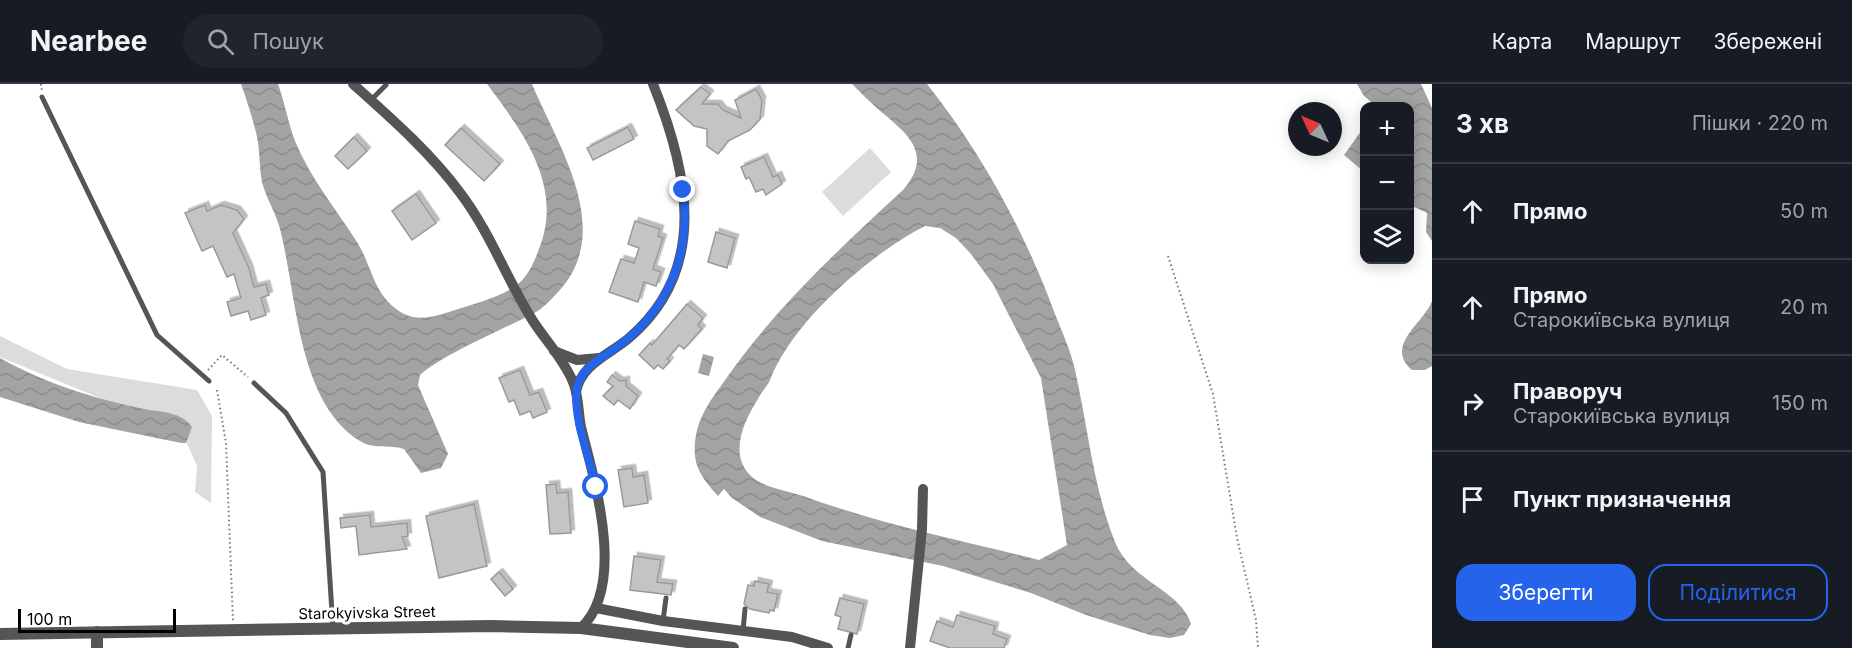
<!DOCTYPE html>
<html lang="uk">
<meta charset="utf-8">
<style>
body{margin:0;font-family:Inter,sans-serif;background:#20242c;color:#f1f3f6}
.controls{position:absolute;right:18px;top:18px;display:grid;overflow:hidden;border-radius:12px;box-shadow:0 3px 15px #0003}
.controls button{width:54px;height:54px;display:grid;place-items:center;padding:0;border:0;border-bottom:2px solid #363941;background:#171b24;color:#f1f3f6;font:30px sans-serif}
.compass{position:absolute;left:1288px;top:18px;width:54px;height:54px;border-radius:50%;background:#171b24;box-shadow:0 3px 15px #0003;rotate:314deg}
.scale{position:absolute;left:18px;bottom:15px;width:158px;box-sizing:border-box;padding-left:6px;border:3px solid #000;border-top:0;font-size:16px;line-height:21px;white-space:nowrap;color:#000;-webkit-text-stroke:4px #fff;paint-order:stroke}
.stop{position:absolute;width:18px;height:18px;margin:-14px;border:4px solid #2563eb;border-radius:50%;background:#fff}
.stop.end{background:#2563eb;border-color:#fff;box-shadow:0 2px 6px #0008}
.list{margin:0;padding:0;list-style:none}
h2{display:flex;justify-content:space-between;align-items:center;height:78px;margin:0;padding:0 24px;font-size:26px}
h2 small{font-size:20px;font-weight:400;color:#9ea1a6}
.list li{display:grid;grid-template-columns:39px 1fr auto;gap:18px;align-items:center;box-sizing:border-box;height:96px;padding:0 24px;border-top:2px solid #363941}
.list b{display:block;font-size:22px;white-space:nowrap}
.list p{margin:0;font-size:20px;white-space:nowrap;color:#9ea1a6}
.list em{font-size:20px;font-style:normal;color:#9ea1a6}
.actions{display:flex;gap:12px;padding:18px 24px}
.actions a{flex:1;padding:14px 0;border:2px solid #2563eb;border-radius:18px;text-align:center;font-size:21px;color:#2563eb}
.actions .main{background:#2563eb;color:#fff}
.icon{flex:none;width:33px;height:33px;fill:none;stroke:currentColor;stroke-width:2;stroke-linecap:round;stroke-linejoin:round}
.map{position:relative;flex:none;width:1432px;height:564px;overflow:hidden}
header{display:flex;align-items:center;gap:36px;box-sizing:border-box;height:84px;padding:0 30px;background:#171b24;border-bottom:2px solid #363941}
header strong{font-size:28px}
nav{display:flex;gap:33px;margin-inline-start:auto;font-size:21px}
.search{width:420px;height:54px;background:#20242c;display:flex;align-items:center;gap:15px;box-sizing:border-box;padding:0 21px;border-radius:33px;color:#9ea1a6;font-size:22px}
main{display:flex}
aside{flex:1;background:#171b24}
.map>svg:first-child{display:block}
.grass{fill:#dcdcdc}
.water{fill:url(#water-waves);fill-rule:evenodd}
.building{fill:#c4c4c4;stroke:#999;stroke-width:1.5;filter:url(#shadow)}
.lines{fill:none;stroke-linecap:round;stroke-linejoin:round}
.path{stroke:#777;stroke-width:2;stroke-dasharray:1.5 3;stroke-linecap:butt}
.service{stroke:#555;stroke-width:5}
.minor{stroke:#555;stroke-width:10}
.tertiary{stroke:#555;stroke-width:12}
.route{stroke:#2563eb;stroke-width:8}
.labels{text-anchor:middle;stroke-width:6;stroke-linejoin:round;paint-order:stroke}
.street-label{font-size:15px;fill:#000;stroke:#fff}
</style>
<header>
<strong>Nearbee</strong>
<div class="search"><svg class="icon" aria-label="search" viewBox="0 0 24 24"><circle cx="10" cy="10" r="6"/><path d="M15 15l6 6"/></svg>Пошук</div>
<nav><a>Карта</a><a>Маршрут</a><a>Збережені</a></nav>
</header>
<main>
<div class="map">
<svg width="1432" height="564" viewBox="0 0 1432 564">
<defs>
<pattern id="water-waves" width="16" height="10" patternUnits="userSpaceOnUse" patternTransform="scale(1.5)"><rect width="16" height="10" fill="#a3a3a3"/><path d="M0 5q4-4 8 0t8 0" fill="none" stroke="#8b8b8b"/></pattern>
<filter id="shadow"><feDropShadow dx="3.5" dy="-3.5" stdDeviation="0" flood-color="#0004"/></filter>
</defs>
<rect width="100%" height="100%" fill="#fff"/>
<g class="grass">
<polygon points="870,64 891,88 843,132 822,108"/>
<polygon points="0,252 67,285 197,306 212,332 211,419 195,408 197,382 174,330 112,319 0,273"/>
</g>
<g class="water">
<path d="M241 0H278C285 19 288 39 295 57 310 94 336 125 357 158 371 180 373 207 395 224 414 240 434 233 455 226 474 220 502 213 518 200 529 191 534 178 539 165 564 102 523 48 487 0H532C558 62 615 146 559 207 552 214 545 223 536 228 503 246 447 268 420 291L418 301 448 370 441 384 421 389 404 365C389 360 374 366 360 357 297 318 297 210 280 145 276 129 266 114 262 98 259 83 260 67 257 53 253 35 247 17 241 0Z"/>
<path d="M852 0H927C981 68 1025 148 1055 230 1062 248 1071 267 1075 286 1088 343 1093 403 1115 458 1131 498 1180 505 1191 540L1184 551 1170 554 1150 551 1086 531 1031 509 943 482 822 457 760 433 732 414 724 405 718 412C700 392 691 380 696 351 699 332 712 314 723 299 773 226 838 166 903 106 934 70 908 50 879 26 870 18 861 9 852 0ZM925 142 940 144 956 154 971 170 993 200 1041 294 1067 461 1039 476C960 456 880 440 803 412 788 407 770 405 756 396 750 392 745 386 742 379 734 358 747 332 758 315 761 308 767 303 770 296 792 238 870 170 925 142Z"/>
<polygon points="1357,0 1421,0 1432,24 1432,157 1426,148 1427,129 1410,121 1410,22 1376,22 1364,12"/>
<polygon points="1364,43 1364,88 1344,71"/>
<path d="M1432 217V282L1425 286H1412C1384 261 1424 239 1432 217Z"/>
<polygon points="703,270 714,273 709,292 698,289"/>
<path d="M0 274C46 300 98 316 150 326 164 328 183 329 192 343L186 359H181L79 338 0 313Z"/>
</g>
<g class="building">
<polygon points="701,3 710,10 702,20 718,20 723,26 741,34 735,16 756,5 762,16 760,35 750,46 728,57 718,70 707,62 707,45 694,42 676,26"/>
<polygon points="628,43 634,55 593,76 587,64"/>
<polygon points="461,44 500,80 484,97 445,61"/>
<polygon points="354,53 367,67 348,85 335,72"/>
<polygon points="764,73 773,93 778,91 782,100 766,111 763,105 756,108 749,93 746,95 741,83"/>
<polygon points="416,110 436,139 412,156 392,127"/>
<polygon points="205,121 207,127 221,121 237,126 244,135 233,149 249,184 254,203 266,200 269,211 261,214 266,231 251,236 248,227 231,232 227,218 241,214 234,190 227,193 213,162 202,167 185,129"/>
<polygon points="635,137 660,145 658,152 663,154 653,185 661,188 656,202 644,198 638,218 609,208 621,175 634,179 639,164 628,160"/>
<polygon points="716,148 735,154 727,184 708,178"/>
<polygon points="687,220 703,234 698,241 702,245 684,265 679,261 667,275 670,277 663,285 658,281 654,285 639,271 650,259 652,261"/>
<polygon points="520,286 530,311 539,308 547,328 533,334 530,327 520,331 514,316 509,318 499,294"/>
<polygon points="612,291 620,297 626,296 626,302 638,312 630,325 618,316 614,321 603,312 613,302 607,298"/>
<polygon points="632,384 633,393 644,391 648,419 624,423 618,386"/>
<polygon points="556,400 557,409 568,408 571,449 550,450 546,401"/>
<polygon points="474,420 487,482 439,494 426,432"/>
<polygon points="370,431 371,443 407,439 408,452 402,453 407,465 359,471 356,442 341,444 340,434"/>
<polygon points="634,472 661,476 657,498 673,500 671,511 630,506"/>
<polygon points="499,488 513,505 505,512 491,495"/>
<polygon points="755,497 769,500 767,508 778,510 774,527 770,526 769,529 750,525 744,520 748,501 754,502"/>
<polygon points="840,514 864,520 857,550 838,545 841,533 835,531"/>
<polygon points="957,531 995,542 993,550 1007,555 1004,564 950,564 930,557 937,537 953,543"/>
</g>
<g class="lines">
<g class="path">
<polyline points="41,0 42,7"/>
<polyline points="1168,172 1213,310 1237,454 1256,536 1258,564"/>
<polyline points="208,286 222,271 248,293"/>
<polyline points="217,306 226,359 233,537"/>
</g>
<g class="service">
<polyline points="42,13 157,251 209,297"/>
<polyline points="371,16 386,1"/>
<polyline points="254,299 286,329 323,388 333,544"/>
<polyline points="663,537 666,514"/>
<polyline points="743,547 745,525"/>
<polyline points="848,564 851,551"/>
</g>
<g class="minor">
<path d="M353 0C391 34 431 69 461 110 491 150 507 196 533 237 546 257 564 276 573 298 579 312 578 328 581 343 594 395 627 501 581 544"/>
<polyline points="554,267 577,276 599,274"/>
<path d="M576 308C581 280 609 271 629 254 710 185 688 87 653 0"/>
<polyline points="596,524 663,537 792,553 828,564"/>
<polyline points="910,564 922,445 923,405"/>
</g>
<g class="tertiary">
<polyline points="97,548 97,564"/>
<polyline points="0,550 491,542 581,544 733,564"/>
</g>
</g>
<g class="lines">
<path class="route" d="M596 403C590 376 572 331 577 304 582 281 605 273 621 260 671 222 691 167 683 106"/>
</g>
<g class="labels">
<g class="street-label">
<text transform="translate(367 529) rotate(-1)" y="5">Starokyivska Street</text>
</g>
</g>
</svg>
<div class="controls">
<button>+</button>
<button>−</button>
<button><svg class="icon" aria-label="layers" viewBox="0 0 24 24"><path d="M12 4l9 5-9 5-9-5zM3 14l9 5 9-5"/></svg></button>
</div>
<svg class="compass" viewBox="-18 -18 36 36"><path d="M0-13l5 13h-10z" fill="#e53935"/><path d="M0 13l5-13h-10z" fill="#9ea1a6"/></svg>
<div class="scale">100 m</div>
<div class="stop" style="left:596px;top:403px"></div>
<div class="stop end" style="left:683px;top:106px"></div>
</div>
<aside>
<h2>3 хв<small>Пішки · 220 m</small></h2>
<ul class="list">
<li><svg class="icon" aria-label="ahead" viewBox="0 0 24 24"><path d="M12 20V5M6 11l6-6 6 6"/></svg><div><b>Прямо</b></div><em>50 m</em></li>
<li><svg class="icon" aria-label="ahead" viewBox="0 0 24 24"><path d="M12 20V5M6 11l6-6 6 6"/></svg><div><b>Прямо</b><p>Старокиївська вулиця</p></div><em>20 m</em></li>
<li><svg class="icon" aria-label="right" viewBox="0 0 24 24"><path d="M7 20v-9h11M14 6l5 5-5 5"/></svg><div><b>Праворуч</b><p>Старокиївська вулиця</p></div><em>150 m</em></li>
<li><svg class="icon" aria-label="arrive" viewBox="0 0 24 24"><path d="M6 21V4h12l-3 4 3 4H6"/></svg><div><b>Пункт призначення</b></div></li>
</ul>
<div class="actions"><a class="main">Зберегти</a><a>Поділитися</a></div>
</aside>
</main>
